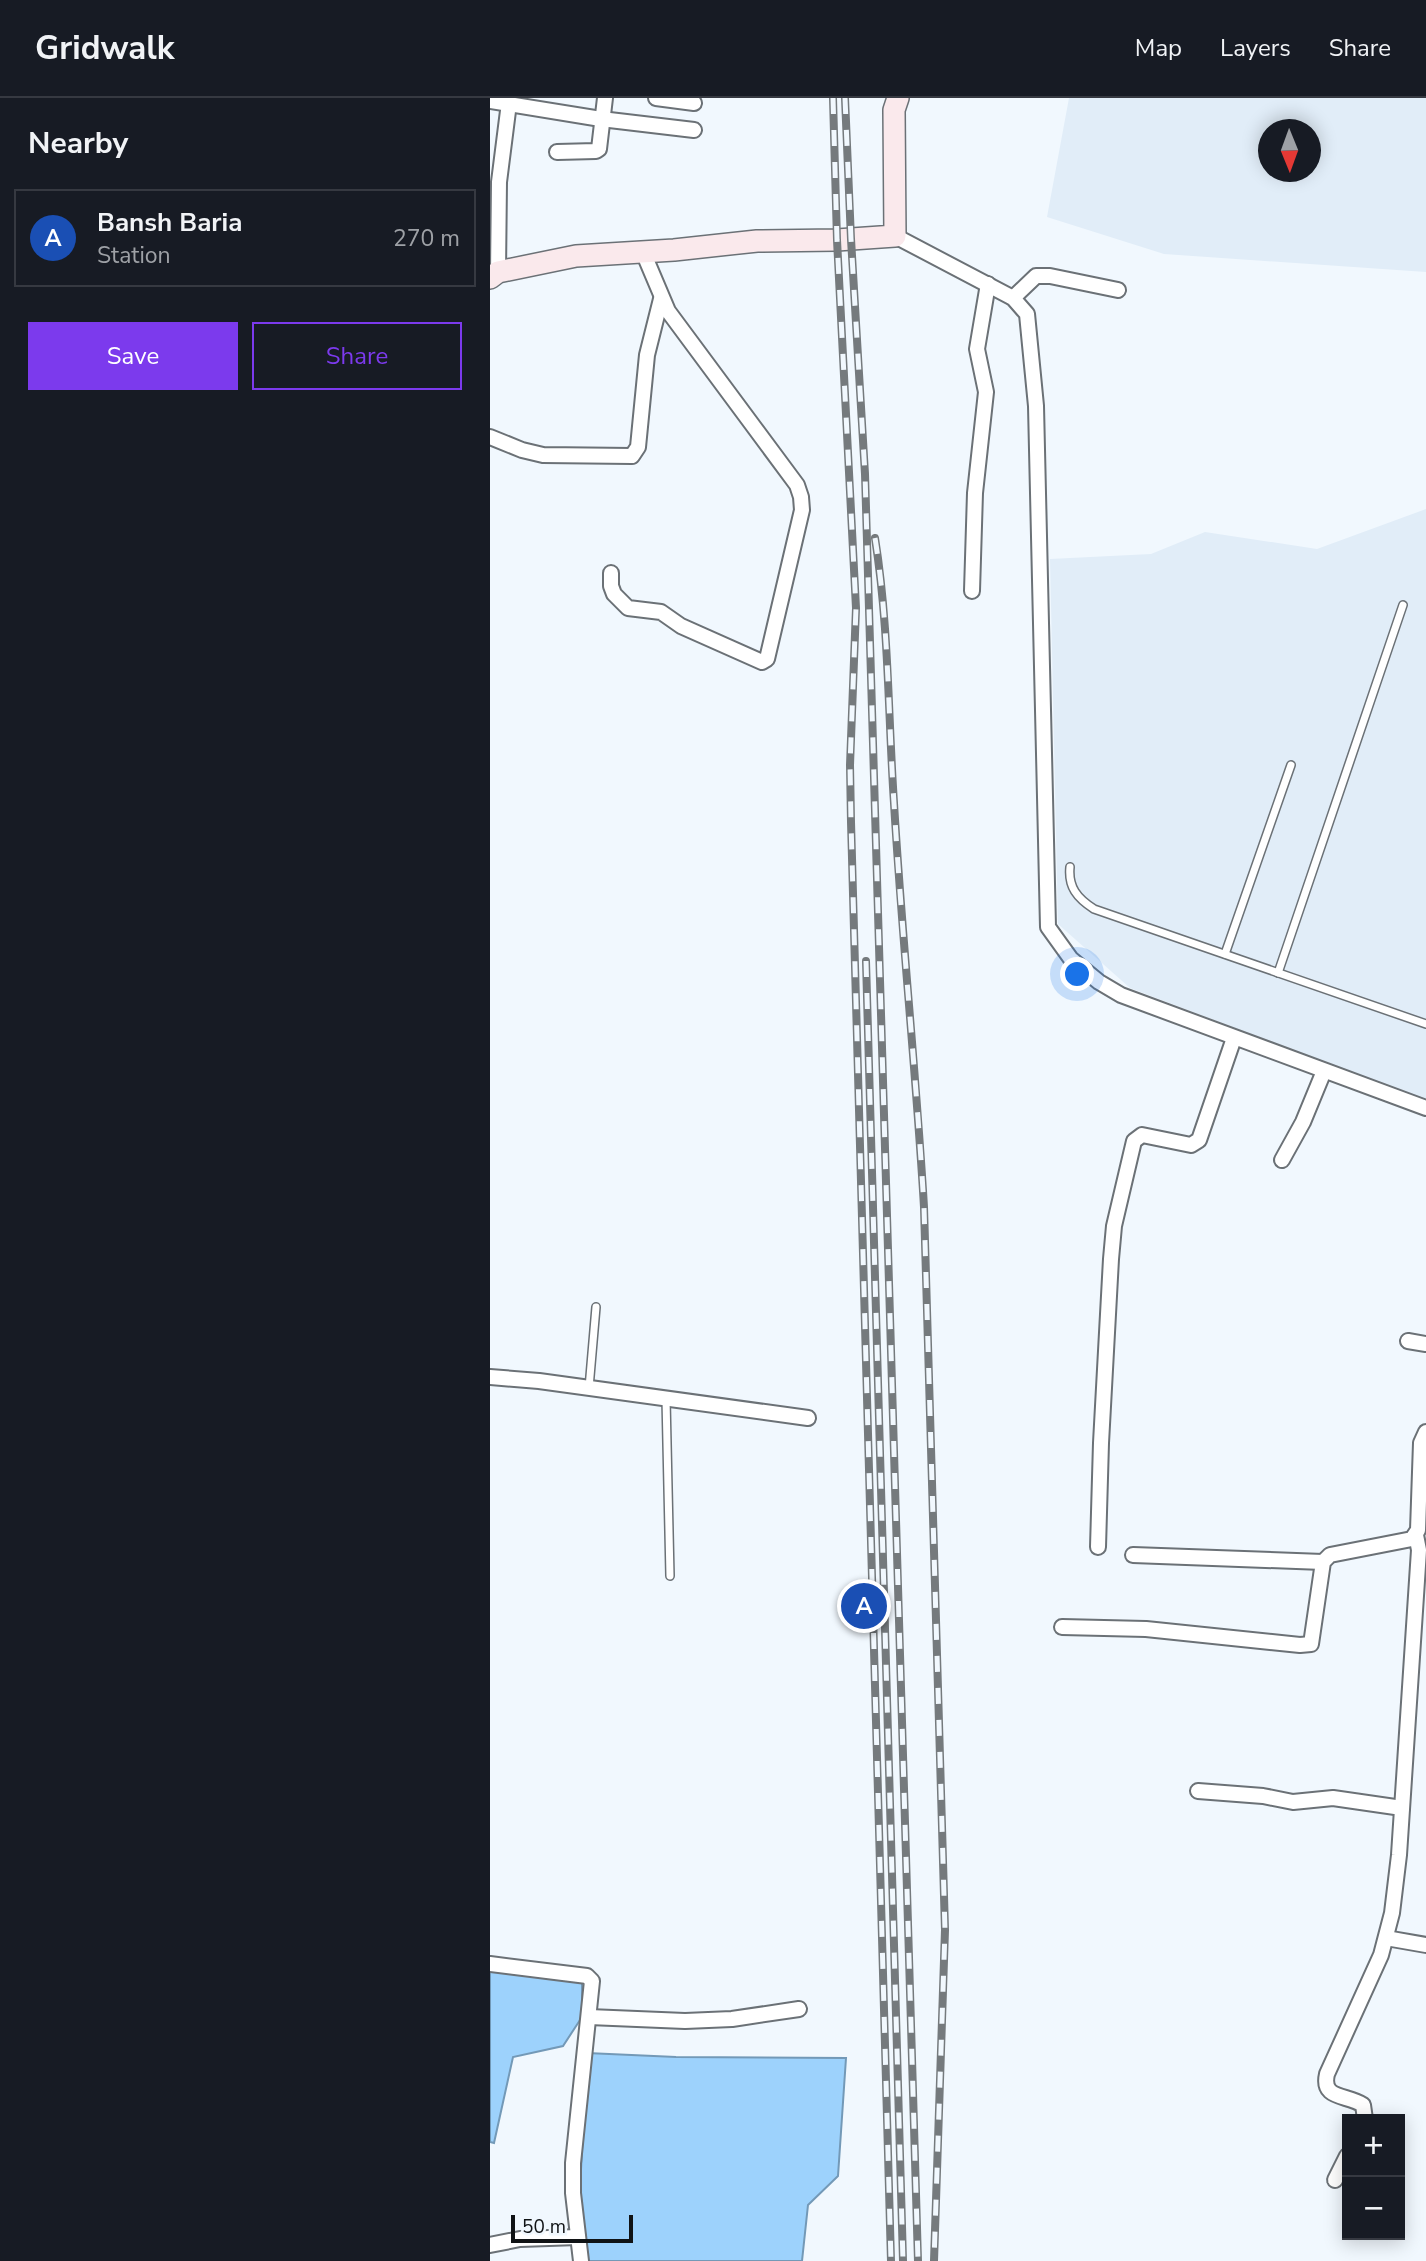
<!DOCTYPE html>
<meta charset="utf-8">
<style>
body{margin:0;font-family:"Nunito Sans",sans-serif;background:#20242c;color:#f1f3f6}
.controls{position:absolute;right:21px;bottom:21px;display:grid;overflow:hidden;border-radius:0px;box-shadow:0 4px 18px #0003}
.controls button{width:63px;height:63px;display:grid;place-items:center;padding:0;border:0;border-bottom:2px solid #363941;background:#171b24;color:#f1f3f6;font:35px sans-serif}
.compass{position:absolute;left:768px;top:21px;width:63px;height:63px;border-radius:50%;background:#171b24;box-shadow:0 4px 18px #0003;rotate:179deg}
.scale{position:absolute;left:21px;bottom:18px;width:122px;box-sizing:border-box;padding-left:7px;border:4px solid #101315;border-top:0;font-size:19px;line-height:24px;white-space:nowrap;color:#101315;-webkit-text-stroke:5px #f1f8fe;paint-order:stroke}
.you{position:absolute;left:588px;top:877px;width:24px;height:24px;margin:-18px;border:5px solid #fff;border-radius:50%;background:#1a73e8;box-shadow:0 0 0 10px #1a73e833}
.badge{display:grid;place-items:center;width:46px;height:46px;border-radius:50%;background:#7c3aed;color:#fff;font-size:23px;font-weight:700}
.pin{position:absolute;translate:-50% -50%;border:4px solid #fff;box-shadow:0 2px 7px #0006}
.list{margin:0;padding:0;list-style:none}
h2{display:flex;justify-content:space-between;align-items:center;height:91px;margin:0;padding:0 28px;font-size:30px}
h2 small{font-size:23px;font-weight:400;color:#9ea1a6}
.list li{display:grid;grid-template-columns:46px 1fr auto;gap:21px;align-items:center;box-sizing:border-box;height:98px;margin:0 14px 14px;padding:0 14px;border:2px solid #363941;border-radius:0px}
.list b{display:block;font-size:26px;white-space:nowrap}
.list p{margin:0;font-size:23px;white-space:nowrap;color:#9ea1a6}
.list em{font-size:23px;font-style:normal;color:#9ea1a6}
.actions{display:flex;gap:14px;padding:21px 28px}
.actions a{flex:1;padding:16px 0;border:2px solid #7c3aed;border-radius:0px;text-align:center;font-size:24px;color:#7c3aed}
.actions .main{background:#7c3aed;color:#fff}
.map{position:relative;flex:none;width:936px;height:2163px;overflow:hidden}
header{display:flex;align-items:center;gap:42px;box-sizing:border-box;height:98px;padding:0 35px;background:#171b24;border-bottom:2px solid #363941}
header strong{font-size:33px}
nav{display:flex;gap:38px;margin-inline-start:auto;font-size:24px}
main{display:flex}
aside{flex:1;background:#171b24}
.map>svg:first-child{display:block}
.built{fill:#e1edf8;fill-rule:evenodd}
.water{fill:#9dd2fc;stroke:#7399b7;stroke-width:2}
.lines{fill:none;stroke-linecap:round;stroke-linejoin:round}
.lane-casing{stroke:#6b7176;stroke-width:10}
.street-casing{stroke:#6b7176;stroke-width:18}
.secondary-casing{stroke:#6b7176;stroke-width:24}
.lane{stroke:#fff;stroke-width:7}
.street{stroke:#fff;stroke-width:14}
.secondary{stroke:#fae9ec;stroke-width:21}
.rail-casing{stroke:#757a7d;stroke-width:8}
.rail{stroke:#f1f8fe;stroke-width:5;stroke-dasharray:16;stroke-linecap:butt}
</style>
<header>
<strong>Gridwalk</strong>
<nav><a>Map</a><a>Layers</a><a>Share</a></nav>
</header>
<main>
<aside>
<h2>Nearby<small></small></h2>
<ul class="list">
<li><span class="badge" style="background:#1a4fb4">A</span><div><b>Bansh Baria</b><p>Station</p></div><em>270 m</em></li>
</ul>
<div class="actions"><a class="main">Save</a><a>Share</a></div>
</aside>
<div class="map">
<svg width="936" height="2163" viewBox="0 0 936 2163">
<rect width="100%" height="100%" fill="#f1f8fe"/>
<g class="built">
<path d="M579 0H936V174L674 156 557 119ZM778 32H820V74H778Z"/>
<polygon points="936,411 936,1003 640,890 568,826 560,461 661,456 715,434 827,451"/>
</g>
<g class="water">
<polygon points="0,1870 92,1884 92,1919 73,1948 23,1959 4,2045 0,2044"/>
<polygon points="97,1955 186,1959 356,1960 348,2078 318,2107 312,2163 98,2163 90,2091"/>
</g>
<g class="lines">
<defs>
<g id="lane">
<path d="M580 769C578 789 587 800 604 811L936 926"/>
<polyline points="735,856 801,667"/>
<polyline points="788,875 913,507"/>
<polyline points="99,1290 106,1209"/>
<polyline points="176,1301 180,1478"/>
</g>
<g id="street">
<polyline points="166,0 204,5"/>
<polyline points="0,3 111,21 204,32"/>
<polyline points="67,54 106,53 109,51 115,0"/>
<polyline points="405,138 523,200 537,216 546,308 558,829 581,861 609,884 631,897 936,1010"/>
<polyline points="8,174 9,84 19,5"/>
<polyline points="523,200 546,178 560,178 628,192"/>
<polyline points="0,339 32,352 53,357 142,358 148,349 157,257 171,201"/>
<polyline points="121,475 121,488 124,496 138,510 171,514 191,528 272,564 277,561 312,412 311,399 307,387 178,213 153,154"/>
<polyline points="482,493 485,395 496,294 487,251 498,186"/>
<polyline points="792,1062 813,1024 834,973"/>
<polyline points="918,1243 936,1246"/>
<polyline points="0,1279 49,1283 318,1320"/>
<polyline points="608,1449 611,1345 621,1161 624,1128 644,1043 652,1037 701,1047 709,1042 744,940"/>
<polyline points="643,1457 833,1464"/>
<polyline points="572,1529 656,1531 810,1547 821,1546 833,1464 840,1457 922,1441 928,1432 931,1345 936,1334"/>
<polyline points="708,1693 773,1698 803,1704 843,1700 912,1710"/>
<polyline points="896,1840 936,1847"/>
<polyline points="0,1866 97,1878 102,1883 83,2065 83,2095 91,2163"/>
<polyline points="99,1919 195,1923 242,1921 309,1911"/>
<path d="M875 2021 873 2007C857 1996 831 2002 837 1976L891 1857 902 1815 909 1757 929 1452 926 1437"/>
<polyline points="845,2082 857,2058"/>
<polyline points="0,2147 30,2141 88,2139"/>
</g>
<polyline id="secondary" points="0,180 8,174 86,158 184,152 267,143 347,142 405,138 404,12 408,0"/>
</defs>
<use href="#lane" class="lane-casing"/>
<use href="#street" class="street-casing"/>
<use href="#secondary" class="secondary-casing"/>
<use href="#lane" class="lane"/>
<use href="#street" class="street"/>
<use href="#secondary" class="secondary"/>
<defs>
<g id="rail">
<polyline points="343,0 347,142 366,510 360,667 361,724 401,2163"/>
<polyline points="355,0 361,141 375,376 428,2163"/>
<path d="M385 440C399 528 398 617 404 705 412 840 426 974 434 1109L455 1832 444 2163"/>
<polyline points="376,863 413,2163"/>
</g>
</defs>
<use href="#rail" class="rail-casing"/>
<use href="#rail" class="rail"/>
</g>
</svg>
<div class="controls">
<button>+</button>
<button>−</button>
</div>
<svg class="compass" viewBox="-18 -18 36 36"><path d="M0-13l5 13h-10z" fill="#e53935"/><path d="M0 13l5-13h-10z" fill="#9ea1a6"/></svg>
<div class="scale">50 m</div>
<div class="you"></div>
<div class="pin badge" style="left:374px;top:1508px;background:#1a4fb4">A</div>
</div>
</main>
